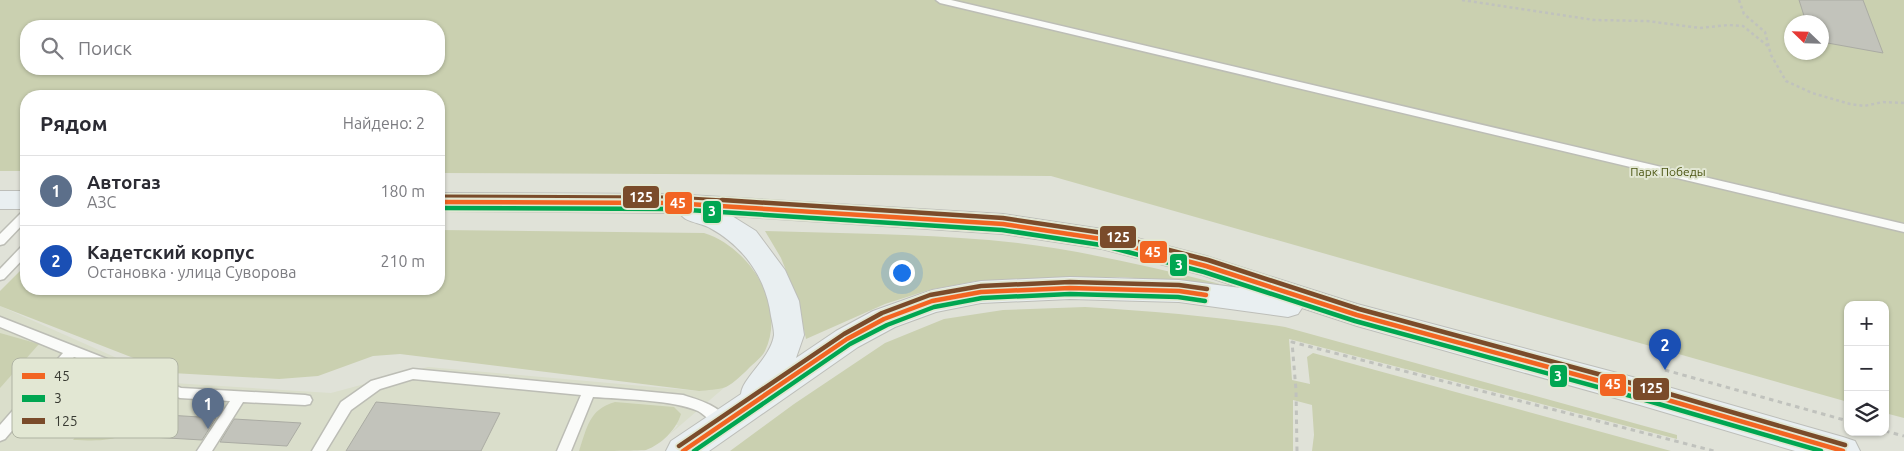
<!DOCTYPE html>
<html lang="ru">
<meta charset="utf-8">
<style>
body{margin:0;font-family:Ubuntu,sans-serif;background:#f2f2f3;color:#2b2b33}
.controls{position:absolute;right:15px;bottom:15px;display:grid;overflow:hidden;border-radius:10px;box-shadow:0 1px 4px #0004}
.controls button{width:45px;height:45px;display:grid;place-items:center;padding:0;border:0;border-bottom:1px solid #e1e1e2;background:#fff;color:#2b2b33;font:25px sans-serif}
.compass{position:absolute;left:1784px;top:15px;width:45px;height:45px;border-radius:50%;background:#fff;box-shadow:0 1px 4px #0004;rotate:293deg}
.you{position:absolute;left:901px;top:272px;width:18px;height:18px;margin:-12px;border:4px solid #fff;border-radius:50%;background:#1a73e8;box-shadow:0 0 0 8px #1a73e833}
.badge{display:grid;place-items:center;width:32px;height:32px;border-radius:50%;background:#0f766e;color:#fff;font-size:16px;font-weight:700}
.pin{position:absolute;translate:-50% -41px;filter:drop-shadow(0 1px 2px #0008)}
.pin::after{content:'';position:absolute;top:26px;width:18px;height:15px;background:inherit;clip-path:polygon(0 0,100% 0,50% 100%)}
.list{margin:0;padding:0;list-style:none}
h2{display:flex;justify-content:space-between;align-items:center;height:65px;margin:0;padding:0 20px;font-size:21px}
h2 small{font-size:16px;font-weight:400;color:#7c7c81}
.list li{display:grid;grid-template-columns:32px 1fr auto;gap:15px;align-items:center;box-sizing:border-box;height:70px;padding:0 20px;border-top:1px solid #e1e1e2}
.list b{display:block;font-size:19px;white-space:nowrap}
.list p{margin:0;font-size:16px;white-space:nowrap;color:#7c7c81}
.list em{font-size:16px;font-style:normal;color:#7c7c81}
.icon{flex:none;width:28px;height:28px;fill:none;stroke:currentColor;stroke-width:2;stroke-linecap:round;stroke-linejoin:round}
.map{position:relative;flex:none;width:1904px;height:451px;overflow:hidden}
.search{position:absolute;background:#fff;box-shadow:0 1px 4px #0004;left:20px;top:20px;width:425px;height:55px;display:flex;align-items:center;gap:12px;box-sizing:border-box;padding:0 18px;border-radius:20px;color:#7c7c81;font-size:19px}
.panel{position:absolute;background:#fff;box-shadow:0 1px 4px #0004;left:20px;top:90px;width:425px;height:205px;border-radius:20px}
.map>svg:first-child{display:block}
.built{fill:#dadecb}
.green{fill:#cad0b0;fill-rule:evenodd}
.building{fill:#c2c3bb;stroke:#aaaba3}
.lines{fill:none;stroke-linecap:round;stroke-linejoin:round}
.service-casing{stroke:#bcbdb5;stroke-width:3}
.primary-casing{stroke:#bdbeb9;stroke-width:2}
.path-far1{stroke:#c0c2bd;stroke-width:2.5;stroke-dasharray:3 3;stroke-linecap:butt}
.path{stroke:#c0c2bd;stroke-width:3;stroke-dasharray:4.5 4.5;stroke-linecap:butt}
.service{fill:#fafbf9;fill-rule:evenodd}
.primary{fill:#e9eff1;fill-rule:evenodd}
.bus-1-casing{stroke:#e2e7d3;stroke-width:8}
.bus-2-casing{stroke:#e2e7d3;stroke-width:8}
.bus-3-far1-casing{stroke:#e2e7d3;stroke-width:6}
.bus-3-casing{stroke:#e2e7d3;stroke-width:8}
.bus-1{stroke:#f26522;stroke-width:4.5}
.bus-2{stroke:#00a651;stroke-width:4.5}
.bus-3-far1{stroke:#7a4b2a;stroke-width:3}
.bus-3{stroke:#7a4b2a;stroke-width:4.5}
.labels{text-anchor:middle;stroke-width:4;stroke-linejoin:round;paint-order:stroke}
.park-label{font-size:12px;fill:#4c5614;stroke:#e2e7d3}
.key{fill:#e2e7d3;stroke:#afb3a3;stroke-width:1}
.key-label{font-size:14px;fill:#383a32}
.line-badge{stroke:#e2e7d3;stroke-width:2}
.badge-label{font-size:14px;text-anchor:middle;font-weight:bold;fill:#fff}
</style>
<div class="map">
<svg width="1904" height="451" viewBox="0 0 1904 451">
<rect width="100%" height="100%" fill="#e0e2d8"/>
<polygon class="built" points="0,306 173,383 331,393 428,367 699,391 725,387 669,435 678,425 592,418 579,451 0,451"/>
<g class="green">
<path d="M0 0H1904V418L1885 413V305H1848V402L1051 176 439 173V96H26V171H0ZM1792 22H1822V52H1792ZM26 26H439V69H26Z"/>
<path d="M439 230 704 233C749 247 787 305 765 351 762 357 754 363 749 368 743 374 734 383 726 387 718 390 707 390 699 391L400 354 373 356 318 376 279 379 172 373 0 306V291L26 265V289H439Z"/>
<path d="M765 231C840 233 914 234 989 240 1067 247 1144 265 1220 284L1120 277 977 281 929 290 885 304 806 339 797 298 781 258Z"/>
<path d="M1085 307C1152 311 1219 317 1285 327L1677 435V439L1289 339 1292 380 1310 384 1307 357 1313 353 1671 451H1312L1314 435 1312 405 1293 400V451H730L794 404 885 343 944 319 1003 310Z"/>
<polygon points="0,333 39,344 0,388"/>
<path d="M116 384 136 389 146 398 148 409C128 443 108 441 73 440Z"/>
<path d="M615 402 674 407 681 414C676 430 662 444 646 450 638 451 591 451 579 451 587 428 589 409 615 402Z"/>
</g>
<g class="building">
<polygon points="1799,0 1863,0 1883,53 1822,42 1822,22 1806,22"/>
<polygon points="376,402 500,413 481,451 346,451"/>
<polygon points="167,415 216,418 202,440 151,437"/>
<polygon points="234,419 301,423 287,446 220,442"/>
</g>
<g class="lines">
<defs>
<g id="service">
<polygon points="936,0 951,0 1904,224 1904,232 940,3"/>
<polygon points="26,211 26,221 4,244 0,245 0,234 22,212"/>
<polygon points="26,245 26,256 4,279 0,280 0,269 22,246"/>
<polygon points="0,317 181,388 305,395 310,396 312,400 310,404 305,405 243,402 212,451 197,451 230,401 180,398 74,357 5,439 0,441 0,425 63,353 0,327"/>
<path d="M413 369 683 395C699 400 721 406 730 423L728 427C716 431 708 416 698 411 674 400 622 399 593 397L571 451H557L581 395 413 379 380 389 351 410 326 451H312L341 402 371 381Z"/>
</g>
<g id="primary">
<rect x="0" y="191" width="26" height="18"/>
<path d="M439 193 672 194 1003 214 1102 229 1206 256 1357 304 1640 379 1843 437 1855 441 1860 451H1795L1640 405 1357 326 1302 308 1298 314 1288 317 1179 302 1070 299 981 303 936 312 895 327 858 347 709 451H666L671 441 741 394C742 378 771 358 774 335 774 329 772 321 771 316 766 277 743 246 710 228 700 222 685 223 680 213L439 211ZM732 216 1003 234 1102 249 1202 275 1241 288 1179 280 1070 277 981 281 932 290 873 311 836 331 796 358 804 335 799 301 785 270 756 231Z"/>
</g>
</defs>
<use href="#service" class="service-casing"/>
<use href="#primary" class="primary-casing"/>
<g class="path-far1">
<polyline points="1462,0 1594,20 1647,21 1700,28 1728,25 1743,26 1769,47"/>
<polyline points="1739,0 1744,14 1765,32 1771,55 1786,81 1812,93 1850,104 1864,106 1883,102 1904,103"/>
</g>
<g class="path">
<polyline points="1665,370 1848,421"/>
<polyline points="1885,431 1904,436"/>
<polyline points="1297,451 1296,390 1292,342 1714,451"/>
</g>
<use href="#service" class="service"/>
<use href="#primary" class="primary"/>
<defs>
<g id="bus-1">
<polyline points="439,202 672,203 1003,224 1102,239 1206,266 1357,315 1640,392 1843,451"/>
<polyline points="683,451 847,339 884,319 932,301 981,292 1070,288 1179,291 1206,295"/>
</g>
<g id="bus-2">
<polyline points="439,208 672,209 1002,230 1101,245 1204,272 1355,321 1638,398 1821,451"/>
<polyline points="694,451 850,344 887,325 934,307 982,298 1070,294 1178,297 1205,301"/>
</g>
<polyline id="bus-3-far1" points="439,196 672,197 742,201"/>
<g id="bus-3">
<polyline points="722,200 1003,218 1103,233 1208,260 1359,309 1642,386 1845,445"/>
<polyline points="679,446 844,334 882,313 930,295 981,286 1070,282 1179,285 1207,289"/>
</g>
</defs>
<use href="#bus-1" class="bus-1-casing"/>
<use href="#bus-2" class="bus-2-casing"/>
<use href="#bus-3-far1" class="bus-3-far1-casing"/>
<use href="#bus-3" class="bus-3-casing"/>
<use href="#bus-1" class="bus-1"/>
<use href="#bus-2" class="bus-2"/>
<use href="#bus-3-far1" class="bus-3-far1"/>
<use href="#bus-3" class="bus-3"/>
</g>
<g class="labels">
<g class="park-label">
<text x="1668" y="176">Парк Победы</text>
</g>
</g>
<rect x="12" y="358" width="166" height="80" rx="8" class="key"/>
<rect x="22" y="373" width="23" height="6" fill="#f26522"/>
<rect x="22" y="395" width="23" height="7" fill="#00a651"/>
<rect x="22" y="418" width="23" height="6" fill="#7a4b2a"/>
<g class="key-label">
<text x="54" y="381">45</text>
<text x="54" y="403">3</text>
<text x="54" y="426">125</text>
</g>
<g class="line-badge">
<rect x="622" y="185" width="38" height="24" rx="5" fill="#7a4b2a"/>
<rect x="664" y="191" width="29" height="24" rx="5" fill="#f26522"/>
<rect x="702" y="200" width="20" height="24" rx="5" fill="#00a651"/>
<rect x="1099" y="225" width="38" height="24" rx="5" fill="#7a4b2a"/>
<rect x="1139" y="240" width="29" height="24" rx="5" fill="#f26522"/>
<rect x="1169" y="253" width="19" height="24" rx="5" fill="#00a651"/>
<rect x="1549" y="364" width="19" height="24" rx="5" fill="#00a651"/>
<rect x="1599" y="373" width="28" height="24" rx="5" fill="#f26522"/>
<rect x="1632" y="377" width="38" height="24" rx="5" fill="#7a4b2a"/>
</g>
<g class="badge-label">
<text x="641" y="202">125</text>
<text x="678" y="208">45</text>
<text x="712" y="216">3</text>
<text x="1118" y="242">125</text>
<text x="1153" y="257">45</text>
<text x="1179" y="270">3</text>
<text x="1558" y="381">3</text>
<text x="1613" y="389">45</text>
<text x="1651" y="393">125</text>
</g>
</svg>
<div class="controls">
<button>+</button>
<button>−</button>
<button><svg class="icon" aria-label="layers" viewBox="0 0 24 24"><path d="M12 4l9 5-9 5-9-5zM3 14l9 5 9-5"/></svg></button>
</div>
<svg class="compass" viewBox="-18 -18 36 36"><path d="M0-13l5 13h-10z" fill="#e53935"/><path d="M0 13l5-13h-10z" fill="#7c7c81"/></svg>
<div class="you"></div>
<div class="pin badge" style="left:208px;top:429px;background:#5c6f8a">1</div>
<div class="pin badge" style="left:1665px;top:370px;background:#1a4fb4">2</div>
<div class="search"><svg class="icon" aria-label="search" viewBox="0 0 24 24"><circle cx="10" cy="10" r="6"/><path d="M15 15l6 6"/></svg>Поиск</div>
<section class="panel">
<h2>Рядом<small>Найдено: 2</small></h2>
<ul class="list">
<li><span class="badge" style="background:#5c6f8a">1</span><div><b>Автогаз</b><p>АЗС</p></div><em>180 m</em></li>
<li><span class="badge" style="background:#1a4fb4">2</span><div><b>Кадетский корпус</b><p>Остановка · улица Суворова</p></div><em>210 m</em></li>
</ul>
</section>
</div>
